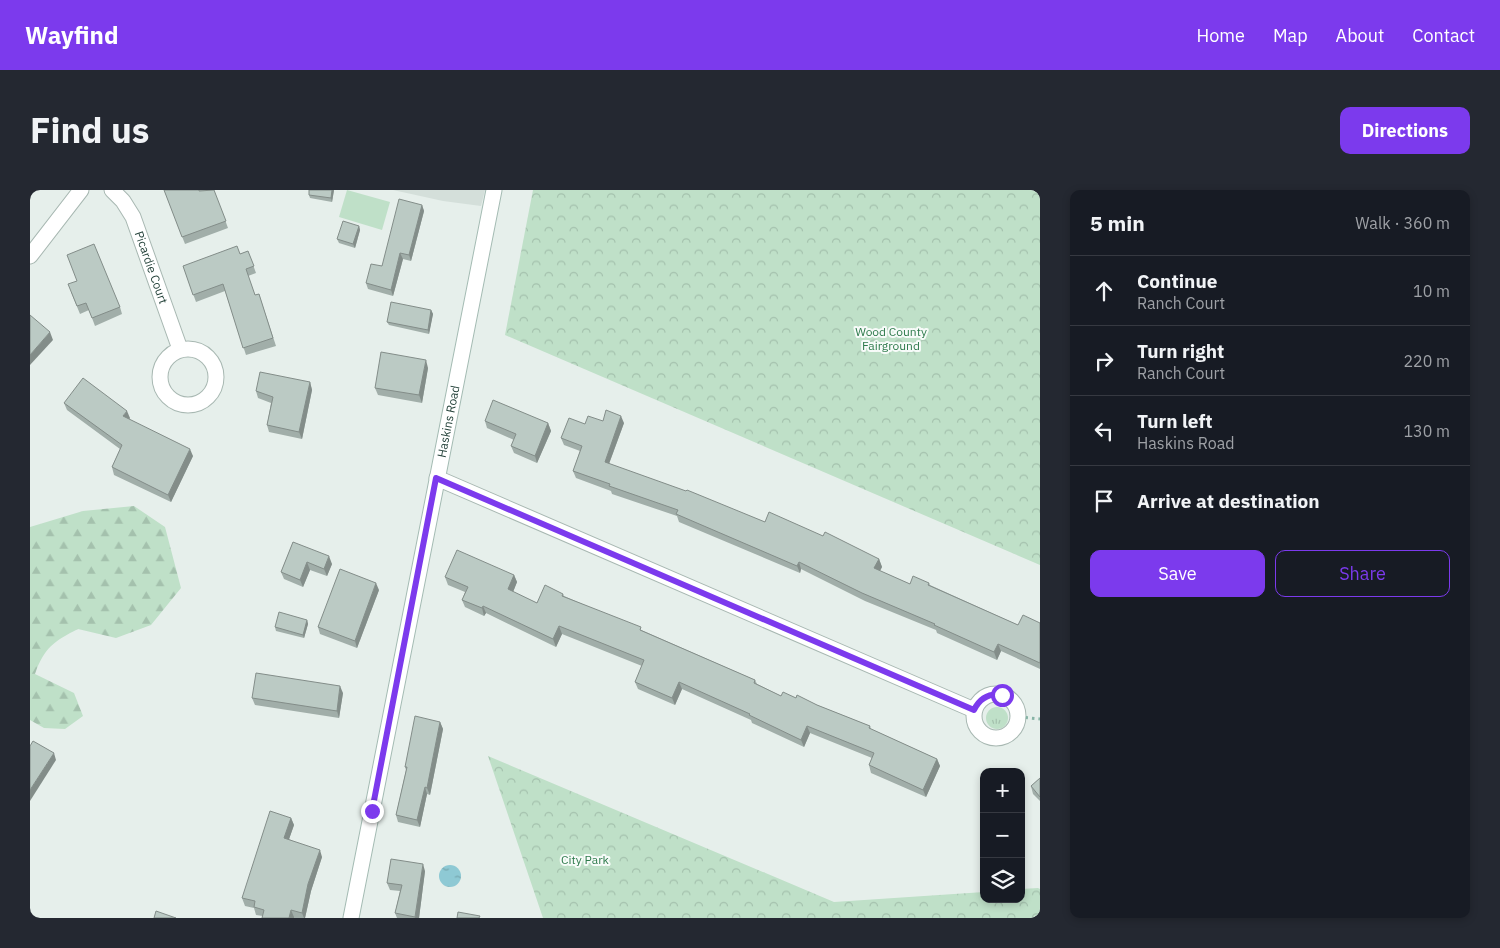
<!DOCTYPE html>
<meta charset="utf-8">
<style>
body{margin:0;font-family:"IBM Plex Sans",sans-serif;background:#242831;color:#f1f3f6}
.controls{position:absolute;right:15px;bottom:15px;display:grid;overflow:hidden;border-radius:10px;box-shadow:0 2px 8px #0003}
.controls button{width:45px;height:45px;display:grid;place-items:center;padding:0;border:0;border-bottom:1px solid #363941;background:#171b24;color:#f1f3f6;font:25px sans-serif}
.stop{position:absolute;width:15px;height:15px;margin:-11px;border:4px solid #7c3aed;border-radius:50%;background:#fff}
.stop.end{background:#7c3aed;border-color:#fff;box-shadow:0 1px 5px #0008}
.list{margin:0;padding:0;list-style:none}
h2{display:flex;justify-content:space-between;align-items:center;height:65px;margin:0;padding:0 20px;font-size:21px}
h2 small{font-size:16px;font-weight:400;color:#9ea1a6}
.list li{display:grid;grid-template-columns:32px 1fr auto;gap:15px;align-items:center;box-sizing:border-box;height:70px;padding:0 20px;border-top:1px solid #363941}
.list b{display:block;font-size:19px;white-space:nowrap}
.list p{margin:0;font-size:16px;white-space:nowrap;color:#9ea1a6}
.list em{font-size:16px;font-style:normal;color:#9ea1a6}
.actions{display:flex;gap:10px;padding:15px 20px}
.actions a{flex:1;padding:11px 0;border:1px solid #7c3aed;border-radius:10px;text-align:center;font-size:18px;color:#7c3aed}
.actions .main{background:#7c3aed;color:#fff}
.icon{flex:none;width:28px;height:28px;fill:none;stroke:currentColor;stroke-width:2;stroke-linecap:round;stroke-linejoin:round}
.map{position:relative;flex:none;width:1010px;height:728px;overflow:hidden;border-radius:10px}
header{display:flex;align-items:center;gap:30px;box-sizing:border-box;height:70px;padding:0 25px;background:#7c3aed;color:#fff}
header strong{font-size:24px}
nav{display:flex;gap:28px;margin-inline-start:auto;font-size:18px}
.intro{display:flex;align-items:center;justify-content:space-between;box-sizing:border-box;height:120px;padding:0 30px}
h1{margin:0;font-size:35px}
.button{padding:12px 22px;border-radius:10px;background:#7c3aed;color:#fff;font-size:18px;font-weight:700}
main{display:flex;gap:30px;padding:0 30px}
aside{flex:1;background:#171b24;border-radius:10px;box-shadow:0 2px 8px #0003}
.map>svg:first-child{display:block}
.built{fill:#d4dfda}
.grass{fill:url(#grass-tufts)}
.forest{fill:url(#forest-firs)}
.park{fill:url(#park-crowns)}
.garden{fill:#bfe0c8}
.water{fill:url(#water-ripples)}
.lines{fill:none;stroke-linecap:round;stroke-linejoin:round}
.minor-casing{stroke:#a8b8b2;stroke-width:17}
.secondary-casing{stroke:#a4bbb3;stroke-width:17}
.path{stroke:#86b3a5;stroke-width:3;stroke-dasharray:2.5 4;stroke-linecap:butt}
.minor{stroke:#fff;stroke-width:15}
.secondary{stroke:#fff;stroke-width:15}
.wall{fill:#a1aea9}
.shaded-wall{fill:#838d89}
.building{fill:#bbcac4;stroke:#838d89}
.route{stroke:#7c3aed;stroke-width:6}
.labels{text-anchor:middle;stroke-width:4;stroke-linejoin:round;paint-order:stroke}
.street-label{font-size:12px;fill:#24423a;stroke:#f7fbf9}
.park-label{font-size:12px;fill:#2d7a4b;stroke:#f7fbf9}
</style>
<header>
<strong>Wayfind</strong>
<nav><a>Home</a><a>Map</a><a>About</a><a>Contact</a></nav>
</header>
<div class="intro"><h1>Find us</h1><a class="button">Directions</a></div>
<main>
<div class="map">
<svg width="1010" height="728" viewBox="0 0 1010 728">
<defs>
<pattern id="grass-tufts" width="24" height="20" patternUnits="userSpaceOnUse" patternTransform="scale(1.25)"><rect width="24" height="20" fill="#bfe0c8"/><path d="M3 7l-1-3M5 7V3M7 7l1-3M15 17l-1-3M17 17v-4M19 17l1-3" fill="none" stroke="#a4c1ad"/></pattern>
<pattern id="forest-firs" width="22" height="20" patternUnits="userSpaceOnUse" patternTransform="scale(1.25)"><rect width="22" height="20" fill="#bfe0c8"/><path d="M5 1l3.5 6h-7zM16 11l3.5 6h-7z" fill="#a4c1ad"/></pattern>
<pattern id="park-crowns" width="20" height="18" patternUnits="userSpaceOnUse" patternTransform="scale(1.25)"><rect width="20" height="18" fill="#bfe0c8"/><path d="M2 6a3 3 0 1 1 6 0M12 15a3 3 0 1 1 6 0" fill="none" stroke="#a4c1ad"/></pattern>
<pattern id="water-ripples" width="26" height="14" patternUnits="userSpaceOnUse" patternTransform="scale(1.25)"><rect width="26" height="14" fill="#8ec9d4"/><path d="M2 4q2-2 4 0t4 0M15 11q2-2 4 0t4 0" fill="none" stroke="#74a5ad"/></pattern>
</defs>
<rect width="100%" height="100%" fill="#e6efeb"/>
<polygon class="built" points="363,0 455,0 451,16 413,11"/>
<circle class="grass" cx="967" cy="528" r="11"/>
<path class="forest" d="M104 316 135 337 151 398 121 435 86 448 48 439C24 451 14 458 5 484L44 503 53 526 35 539 14 538 0 530V337L53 321Z"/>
<g class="park">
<polygon points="503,0 1010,0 1010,375 475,145"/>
<polygon points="458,566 804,712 954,702 954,709 991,709 991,699 1008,698 1010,699 1010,728 513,728"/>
</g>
<polygon class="garden" points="317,0 360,12 352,40 309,27"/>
<circle class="water" cx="420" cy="686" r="11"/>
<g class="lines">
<defs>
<g id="minor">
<path id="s1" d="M82 0 93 11 103 27 150 159"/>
<polyline points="0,66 51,0"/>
<circle cx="158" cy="187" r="28"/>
<polyline points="407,288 944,520"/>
<circle cx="966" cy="526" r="22"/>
</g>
<g id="secondary">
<path id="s2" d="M321 728 464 0"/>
</g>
</defs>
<use href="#minor" class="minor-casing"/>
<use href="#secondary" class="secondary-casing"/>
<polyline class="path" points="989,527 1010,529"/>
<use href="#minor" class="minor"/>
<use href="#secondary" class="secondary"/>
</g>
<g class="wall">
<polygon points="134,0 184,0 198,38 155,54"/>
<polygon points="279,0 304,0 302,12 280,8 279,5"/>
<polygon points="392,15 394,21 381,71 373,69 363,106 338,99 336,93 352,76"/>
<polygon points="329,36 330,40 325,58 309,53 307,49"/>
<polygon points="218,61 226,83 218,86 225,105 229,104 246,156 216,165 195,101 166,112 153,76 210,64"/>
<polygon points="41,102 90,117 92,124 65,136 59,120 50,124"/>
<polygon points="401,120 403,124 399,144 359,135 357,132"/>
<polygon points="398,178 392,213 348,205 345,198"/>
<polygon points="280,192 282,200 272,249 239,242 237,235 241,213 228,208 226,201"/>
<polygon points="34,213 100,228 99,229 163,266 141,312 84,285 82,277 90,259 37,220"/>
<polygon points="455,231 518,233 521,241 507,273 484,263 481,256 484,250 457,238"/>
<polygon points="573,231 594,233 579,274 735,332 793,346 849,369 852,377 850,381 880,394 899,393 900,395 988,435 1010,433 1010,479 971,461 967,470 907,443 906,440 835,411 771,379 770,383 649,332 647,326 582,304 581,301 546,288 543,281 550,261 534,255 531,248 555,234"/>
<polygon points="263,352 302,374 297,386 280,380 273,397 254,389 251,382"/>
<polygon points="484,385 487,392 483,402 507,413 533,404 534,406 725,490 727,494 751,506 766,508 787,515 840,536 841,539 907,569 910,576 896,607 841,583 839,575 842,568 780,543 774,557 722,533 721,530 652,499 645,515 608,499 605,492 612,476 532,444 526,457 456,423 454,426 435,417 432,410 435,402 418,395 415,387"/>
<polygon points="349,400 327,458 290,444 288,437"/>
<polygon points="277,430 278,434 274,448 246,441 245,437"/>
<polygon points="313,503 309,528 225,515 222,508"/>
<polygon points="410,532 413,539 400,605 397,604 390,637 368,632 366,625 376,580 375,577"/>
<polygon points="1010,588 1010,611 1003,604 1001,596"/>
<polygon points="261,628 264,635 259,649 292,667 281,701 275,728 232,728 233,726 226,725 224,718 215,716 212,708"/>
<polygon points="395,681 389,728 367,728 365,723 370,701 360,700 357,693"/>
</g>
<g class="shaded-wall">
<polygon points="302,0 304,0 302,12 301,8"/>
<polygon points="392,15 394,21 381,71 379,65"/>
<polygon points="329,36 330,40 325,58 323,54"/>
<polygon points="370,63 373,69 363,106 361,100"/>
<polygon points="401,120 403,124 399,144 398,140"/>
<polygon points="20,142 23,150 0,175 0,165"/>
<polygon points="396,170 398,178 392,213 389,205"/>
<polygon points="280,192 282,200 272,249 269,242"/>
<polygon points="97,221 100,228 96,234 93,226"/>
<polygon points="591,226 594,233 577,279 575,272"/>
<polygon points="518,233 521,241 507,273 505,266"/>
<polygon points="160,259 163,266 141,312 138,305"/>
<polygon points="299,366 302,374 297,386 294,379"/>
<polygon points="849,369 852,377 847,386 844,378"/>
<polygon points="277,372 280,380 273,397 270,390"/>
<polygon points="769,372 771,379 770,383 767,376"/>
<polygon points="484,385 487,392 481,407 478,399"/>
<polygon points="346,393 349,400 327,458 325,451"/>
<polygon points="453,416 456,423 454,426 452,418"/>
<polygon points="277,430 278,434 274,448 273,445"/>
<polygon points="529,436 532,444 526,457 523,449"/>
<polygon points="968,454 971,461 967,470 964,462"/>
<polygon points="649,492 652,499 645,515 642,508"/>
<polygon points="310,496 313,503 309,528 307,521"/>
<polygon points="410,532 413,539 400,605 397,598"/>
<polygon points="777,536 780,543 774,557 771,550"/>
<polygon points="24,563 26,570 0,611 0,600"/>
<polygon points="907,569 910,576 896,607 893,600"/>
<polygon points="395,597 397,604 390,637 387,630"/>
<polygon points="261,628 264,635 257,655 254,648"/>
<polygon points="290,660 292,667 281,701 275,728 274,728 272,723 278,694"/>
<polygon points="393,674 395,681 389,728 385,728"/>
<polygon points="261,720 264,727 264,728 259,728"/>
</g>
<g class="building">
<polygon points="134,0 169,0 169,1 184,0 196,31 152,47"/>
<polygon points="279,0 302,0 301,8 279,5"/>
<polygon points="369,9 392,15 379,65 370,63 361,100 336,93 341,74 352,76"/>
<polygon points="313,31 329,36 323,54 307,49"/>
<polygon points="64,54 90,117 62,128 56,113 47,116 38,94 47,91 37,65"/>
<polygon points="207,56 210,64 218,61 224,76 216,79 225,105 229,104 243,148 213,158 193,94 163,105 153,76"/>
<polygon points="361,112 401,120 398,140 357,132"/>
<polygon points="0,125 20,142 0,165"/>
<polygon points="351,162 396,170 389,205 345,198"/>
<polygon points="230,182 280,192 269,242 237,235 243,207 226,201"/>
<polygon points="53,188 97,221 93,226 160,259 138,305 82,277 92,255 34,213"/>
<polygon points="463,210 518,233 505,266 481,256 486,244 455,231"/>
<polygon points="576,220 591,226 575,272 656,301 657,300 735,332 739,322 793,346 795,342 849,369 844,378 880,394 883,386 899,393 898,395 988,435 993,425 1010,433 1010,473 968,454 964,462 904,435 905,434 832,403 769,372 767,376 646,324 648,320 579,296 580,294 543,281 552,256 531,248 539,228 555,234 558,226 573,231"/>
<polygon points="263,352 299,366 294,379 277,372 270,390 251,382"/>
<polygon points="427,360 484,385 478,399 507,413 515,395 533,404 532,406 611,437 610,440 725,490 724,493 751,506 753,502 766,508 767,505 787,515 840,536 839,538 907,569 893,600 839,575 844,563 777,536 771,550 719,525 720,524 649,492 642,508 605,492 614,470 529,436 523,449 453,416 452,418 432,410 438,397 415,387"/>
<polygon points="310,379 346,393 325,451 288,437"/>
<polygon points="249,422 277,430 273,445 245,437"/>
<polygon points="226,483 310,496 307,521 222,508"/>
<polygon points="385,526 410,532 397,598 395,597 387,630 366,625 377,577 375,577"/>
<polygon points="3,551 24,563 0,600 0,556"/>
<polygon points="1010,588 1010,607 1001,596"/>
<polygon points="240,621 261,628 254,648 290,660 278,694 272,723 261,720 259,728 232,728 234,720 224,717 225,711 212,708"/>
<polygon points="361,669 393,674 385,727 365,723 372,695 357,693"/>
<polygon points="126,721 146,728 124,728"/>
<polygon points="428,722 450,726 449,728 427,728"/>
</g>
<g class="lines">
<path class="route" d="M342 621 406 288 944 520C950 508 959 503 972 505"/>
</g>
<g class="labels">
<g class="street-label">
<text dy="4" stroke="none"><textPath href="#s1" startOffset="88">Picardie Court</textPath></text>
<text dy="4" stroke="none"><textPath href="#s2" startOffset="506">Haskins Road</textPath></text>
</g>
<g class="park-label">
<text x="861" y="146">Wood County<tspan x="861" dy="14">Fairground</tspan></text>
<text x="555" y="674">City Park</text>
</g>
</g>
</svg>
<div class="controls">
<button>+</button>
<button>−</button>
<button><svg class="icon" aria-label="layers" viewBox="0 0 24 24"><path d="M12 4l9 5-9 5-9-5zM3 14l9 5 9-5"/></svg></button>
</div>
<div class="stop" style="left:972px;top:505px"></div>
<div class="stop end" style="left:342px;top:621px"></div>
</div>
<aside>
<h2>5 min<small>Walk · 360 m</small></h2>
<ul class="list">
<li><svg class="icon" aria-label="ahead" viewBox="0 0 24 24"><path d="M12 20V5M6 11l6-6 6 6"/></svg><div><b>Continue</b><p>Ranch Court</p></div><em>10 m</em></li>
<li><svg class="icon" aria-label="right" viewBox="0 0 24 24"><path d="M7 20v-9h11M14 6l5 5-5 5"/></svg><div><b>Turn right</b><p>Ranch Court</p></div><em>220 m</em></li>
<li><svg class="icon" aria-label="left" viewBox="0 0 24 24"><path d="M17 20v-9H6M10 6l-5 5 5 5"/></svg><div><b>Turn left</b><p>Haskins Road</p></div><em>130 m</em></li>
<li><svg class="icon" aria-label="arrive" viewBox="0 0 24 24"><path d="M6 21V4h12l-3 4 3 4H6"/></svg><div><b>Arrive at destination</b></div></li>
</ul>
<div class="actions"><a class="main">Save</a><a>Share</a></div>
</aside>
</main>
